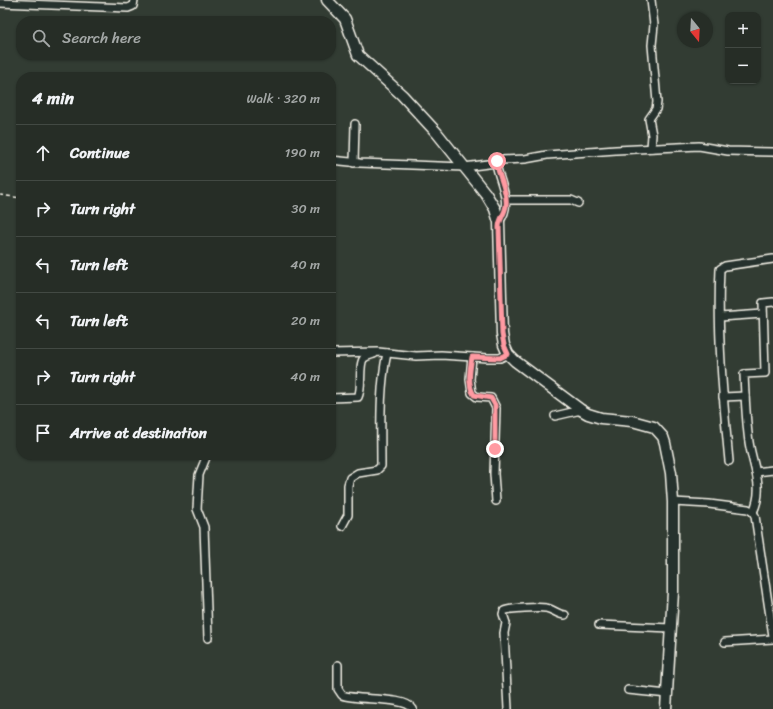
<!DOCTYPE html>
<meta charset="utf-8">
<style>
body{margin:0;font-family:Sriracha,sans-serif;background:#323932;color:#f1f3f6}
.controls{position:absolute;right:12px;top:12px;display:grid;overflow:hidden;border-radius:8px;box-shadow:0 1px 3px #0004}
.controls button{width:36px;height:36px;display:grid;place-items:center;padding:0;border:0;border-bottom:1px solid #424943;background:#262d26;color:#f1f3f6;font:20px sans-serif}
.compass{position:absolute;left:677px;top:12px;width:36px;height:36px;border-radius:50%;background:#262d26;box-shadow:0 1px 3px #0004;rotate:162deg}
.stop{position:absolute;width:12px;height:12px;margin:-9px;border:3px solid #ff9aa2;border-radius:50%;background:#fff}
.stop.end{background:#ff9aa2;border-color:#fff;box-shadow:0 1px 4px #0008}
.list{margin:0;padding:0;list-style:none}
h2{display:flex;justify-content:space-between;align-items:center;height:52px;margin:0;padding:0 16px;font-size:17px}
h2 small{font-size:13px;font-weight:400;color:#a4a8a7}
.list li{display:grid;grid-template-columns:26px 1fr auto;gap:12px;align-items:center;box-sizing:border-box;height:56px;padding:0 16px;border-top:1px solid #424943}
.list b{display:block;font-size:15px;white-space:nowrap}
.list em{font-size:13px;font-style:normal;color:#a4a8a7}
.icon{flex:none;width:22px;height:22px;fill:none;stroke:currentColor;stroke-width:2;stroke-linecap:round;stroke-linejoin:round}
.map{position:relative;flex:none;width:773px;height:709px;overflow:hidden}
.search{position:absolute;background:#262d26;box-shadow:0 1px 3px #0004;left:16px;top:16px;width:320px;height:44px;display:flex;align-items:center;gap:10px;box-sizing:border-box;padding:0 14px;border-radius:16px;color:#a4a8a7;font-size:15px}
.panel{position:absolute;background:#262d26;box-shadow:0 1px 3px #0004;left:16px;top:72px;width:320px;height:388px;border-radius:16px}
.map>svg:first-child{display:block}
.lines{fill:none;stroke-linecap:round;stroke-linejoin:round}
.street-casing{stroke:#f4f1e8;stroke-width:10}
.secondary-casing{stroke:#f4f1e8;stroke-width:13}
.path{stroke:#f4f1e8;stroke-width:1.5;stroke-dasharray:4 3;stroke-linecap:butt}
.street{stroke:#26332d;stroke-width:7}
.secondary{stroke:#26332d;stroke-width:10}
.route{stroke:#ff9aa2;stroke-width:5}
</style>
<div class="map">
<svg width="773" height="709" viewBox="0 0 773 709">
<rect width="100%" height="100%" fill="#323c33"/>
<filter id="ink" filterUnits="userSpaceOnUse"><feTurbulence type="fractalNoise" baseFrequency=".025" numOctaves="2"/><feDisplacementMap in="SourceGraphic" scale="8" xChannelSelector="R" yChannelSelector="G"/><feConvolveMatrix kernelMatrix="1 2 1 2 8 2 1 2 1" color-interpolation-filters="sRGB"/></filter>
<g filter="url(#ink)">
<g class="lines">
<defs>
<g id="street">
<polyline points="651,0 654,25 652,45 657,102 656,109 649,119 652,135 651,148"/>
<polyline points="0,3 128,8 133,6 134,0"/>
<polyline points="331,160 360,163 464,167 496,163"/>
<polyline points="354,163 355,124"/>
<polyline points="506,200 571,200 578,203"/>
<path d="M499 222C514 203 499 183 496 163L497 161 500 160 525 159 547 155 616 150 699 146 728 151 773 152"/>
<polyline points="720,317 763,314"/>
<polyline points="331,353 378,352 416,356 441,355 488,358 500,358 508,354"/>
<polyline points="472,357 470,379 472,393 477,397 491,398 496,408 494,474 496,501"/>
<polyline points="723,397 745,396"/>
<path d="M331 398 358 397C363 388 358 364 364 358 367 356 371 355 374 354"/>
<polyline points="555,416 581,410"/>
<polyline points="207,455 199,475 197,509 204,527 208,638"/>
<path d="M729 461C723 398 717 332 720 269L725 266 773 259"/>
<polyline points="756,472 773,470"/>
<polyline points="673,502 709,504 748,509 753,512 755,516 773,636"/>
<path d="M753 512C765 487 753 468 749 442 746 420 745 397 744 374L765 373 763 303 773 302"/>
<path d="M342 526 348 515V485L350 478 358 473 377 470 381 466C381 429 379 390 387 353"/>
<polyline points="599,625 671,628"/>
<polyline points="725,642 773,639"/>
<path d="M338 665V689L342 695C357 701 405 696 413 709"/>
<polyline points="628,690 668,694"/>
<path d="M508 709 504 633 506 623 503 614 504 611C509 608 540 607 546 608 553 609 558 615 565 615"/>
</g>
<polyline id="secondary" points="327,0 345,19 358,55 402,95 437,133 486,194 495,209 499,222 502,334 504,345 508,354 515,361 581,410 588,414 601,418 632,421 654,427 663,437 665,443 671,473 673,502 673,592 666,709"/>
</defs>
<use href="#street" class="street-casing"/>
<use href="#secondary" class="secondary-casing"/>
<polyline class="path" points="0,195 21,198"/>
<use href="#street" class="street"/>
<use href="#secondary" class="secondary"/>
</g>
</g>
<g class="lines" filter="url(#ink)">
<path class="route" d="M495 449V405L491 398 474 395C467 384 470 369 472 357L500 358 508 354 504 345 502 334 499 227C499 219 505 214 506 206 508 193 500 179 497 166L496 163 497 161"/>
</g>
</svg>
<div class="controls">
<button>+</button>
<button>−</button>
</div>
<svg class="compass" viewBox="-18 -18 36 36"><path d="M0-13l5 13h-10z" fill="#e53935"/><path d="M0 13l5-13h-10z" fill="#a4a8a7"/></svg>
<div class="stop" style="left:497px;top:161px"></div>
<div class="stop end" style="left:495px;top:449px"></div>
<div class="search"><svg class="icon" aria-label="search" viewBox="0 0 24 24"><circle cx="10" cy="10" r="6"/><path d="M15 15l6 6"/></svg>Search here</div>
<section class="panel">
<h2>4 min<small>Walk · 320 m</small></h2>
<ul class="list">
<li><svg class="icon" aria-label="ahead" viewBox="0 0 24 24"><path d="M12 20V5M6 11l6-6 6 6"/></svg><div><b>Continue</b></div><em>190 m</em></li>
<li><svg class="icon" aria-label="right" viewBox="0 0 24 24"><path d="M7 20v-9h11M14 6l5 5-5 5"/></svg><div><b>Turn right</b></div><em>30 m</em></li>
<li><svg class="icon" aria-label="left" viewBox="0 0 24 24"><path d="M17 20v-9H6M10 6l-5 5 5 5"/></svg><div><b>Turn left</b></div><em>40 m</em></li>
<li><svg class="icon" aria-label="left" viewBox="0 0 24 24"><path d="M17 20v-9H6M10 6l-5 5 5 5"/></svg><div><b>Turn left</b></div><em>20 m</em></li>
<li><svg class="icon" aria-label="right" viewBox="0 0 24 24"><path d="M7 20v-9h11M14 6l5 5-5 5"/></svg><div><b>Turn right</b></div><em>40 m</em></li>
<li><svg class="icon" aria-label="arrive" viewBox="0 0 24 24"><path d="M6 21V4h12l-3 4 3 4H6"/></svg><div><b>Arrive at destination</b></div></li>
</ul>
</section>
</div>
